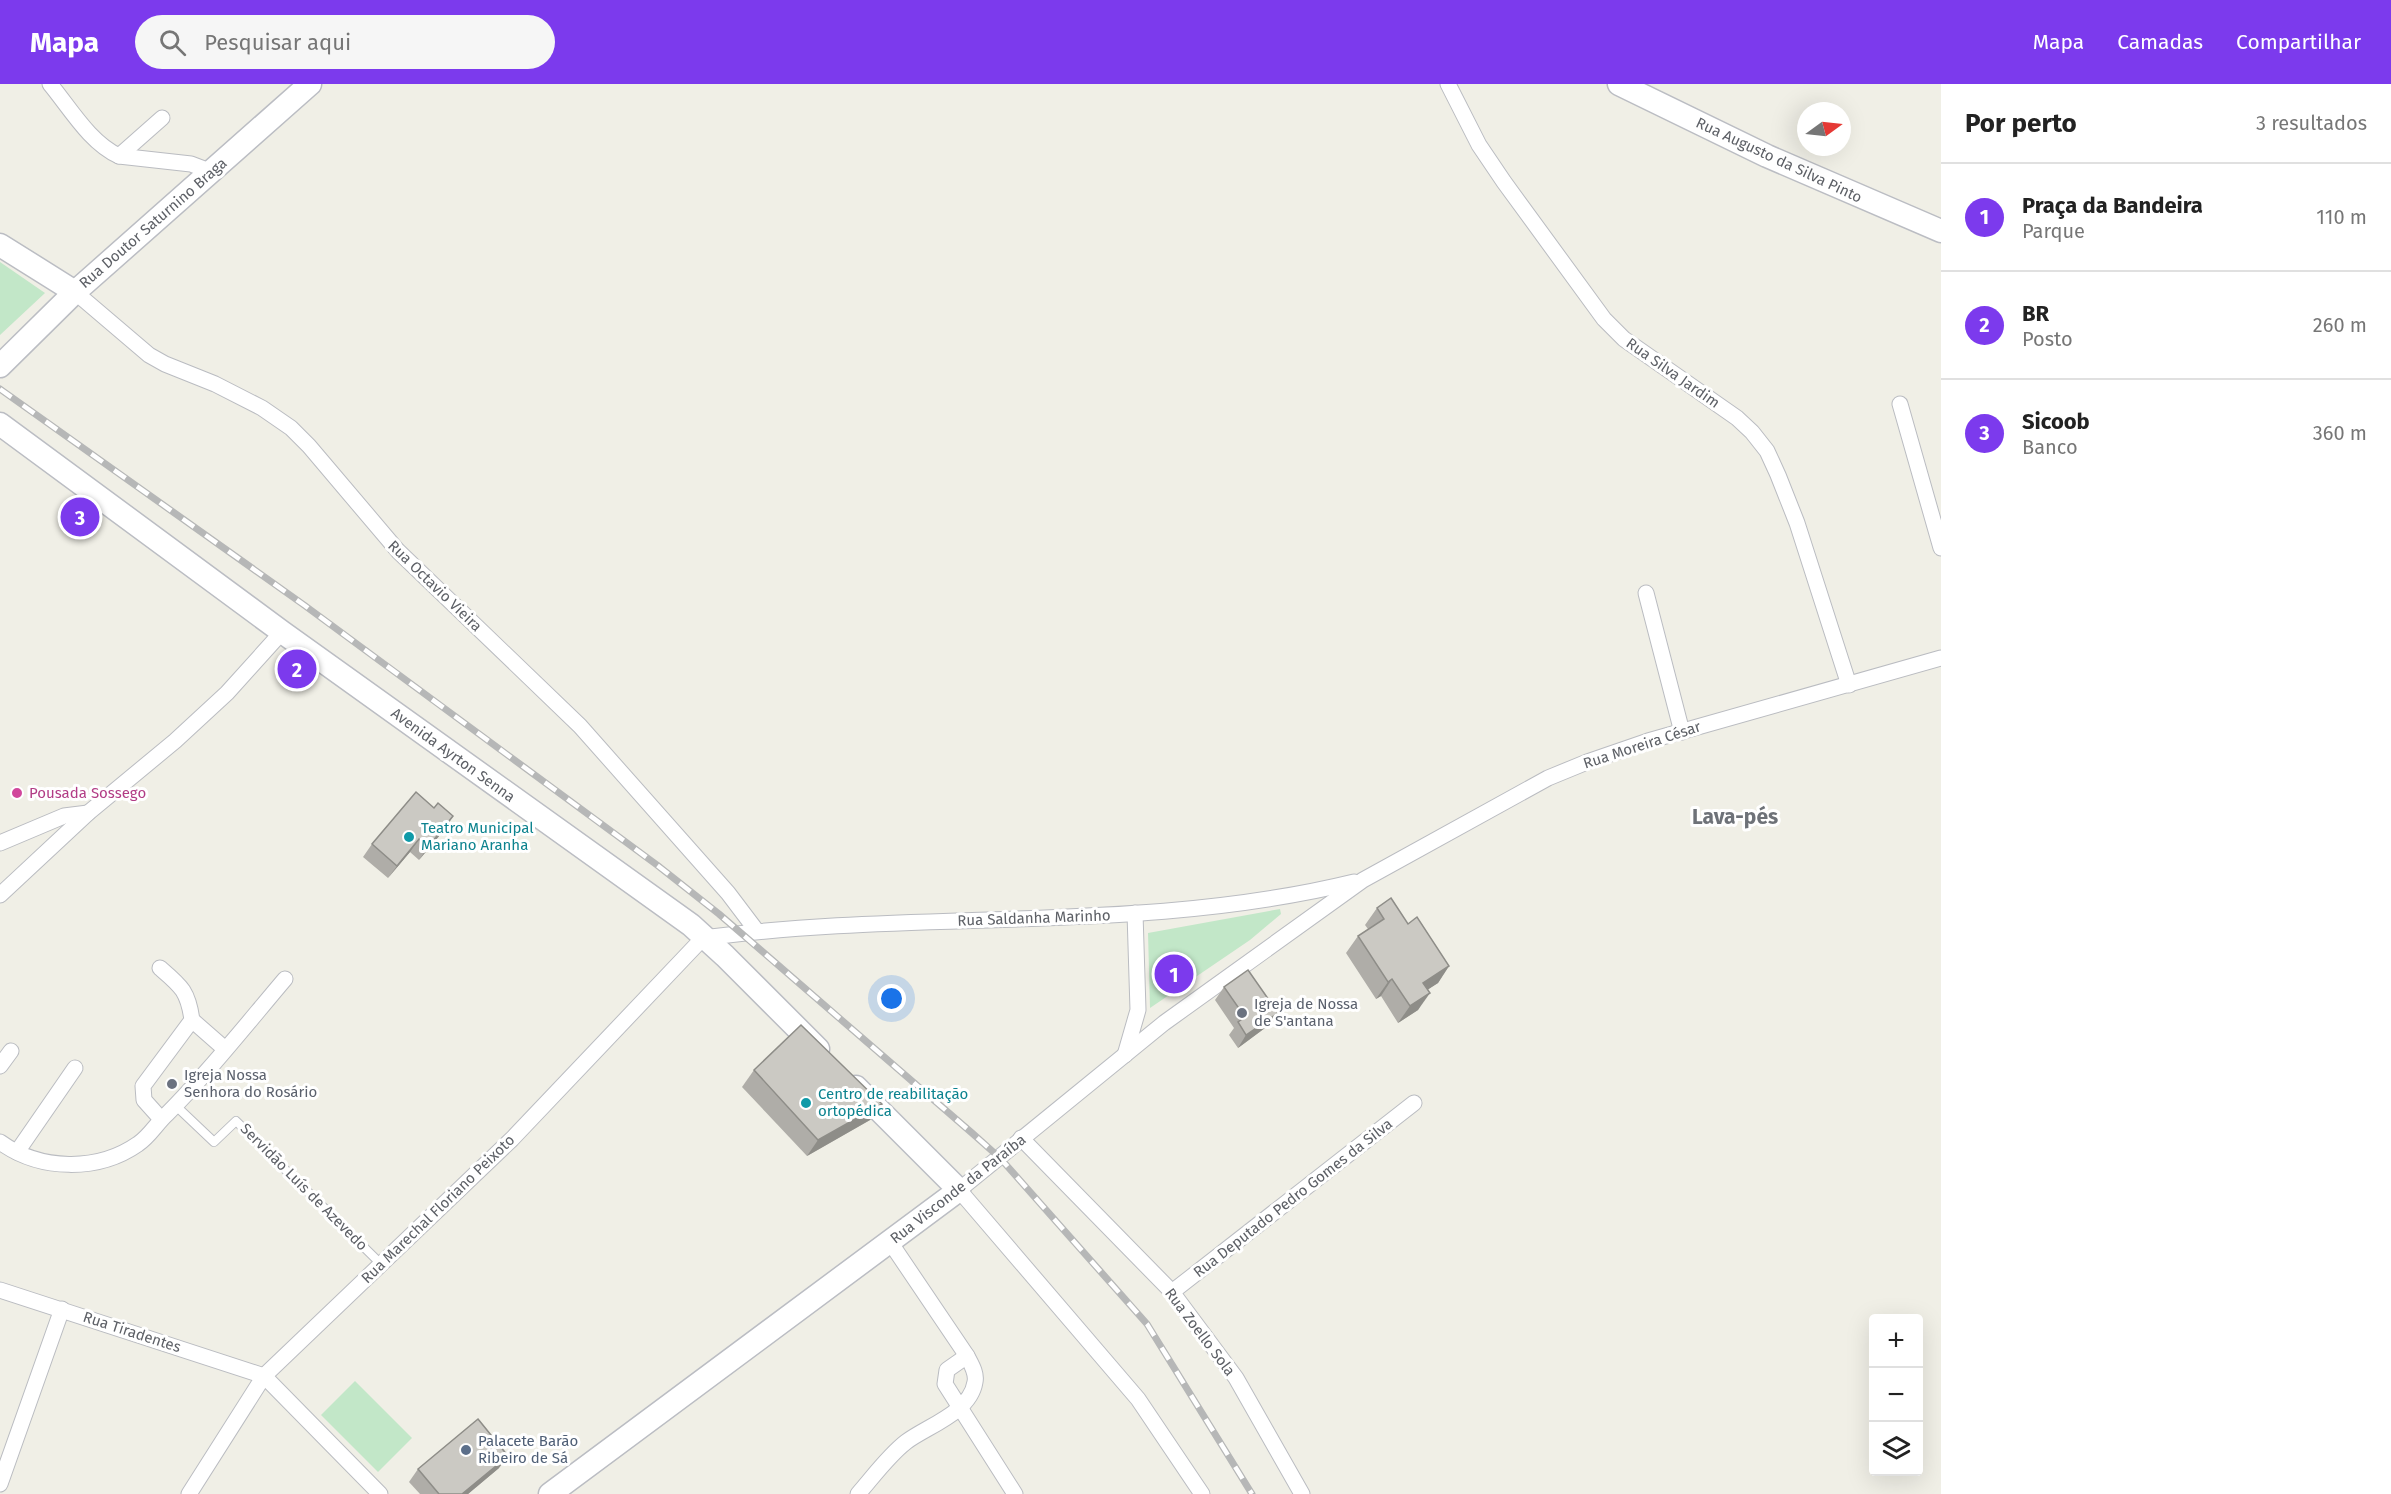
<!DOCTYPE html>
<html lang="pt">
<meta charset="utf-8">
<style>
body{margin:0;font-family:"Fira Sans",sans-serif;background:#f6f6f6;color:#222}
.controls{position:absolute;right:18px;bottom:18px;display:grid;overflow:hidden;border-radius:6px;box-shadow:0 6px 24px #0002}
.controls button{width:54px;height:54px;display:grid;place-items:center;padding:0;border:0;border-bottom:2px solid #e0e0e0;background:#fff;color:#222;font:30px sans-serif}
.compass{position:absolute;left:1797px;top:18px;width:54px;height:54px;border-radius:50%;background:#fff;box-shadow:0 6px 24px #0002;rotate:75deg}
.you{position:absolute;left:892px;top:915px;width:21px;height:21px;margin:-15px;border:4px solid #fff;border-radius:50%;background:#1a73e8;box-shadow:0 0 0 9px #1a73e833}
.badge{display:grid;place-items:center;width:39px;height:39px;border-radius:50%;background:#7c3aed;color:#fff;font-size:20px;font-weight:700}
.pin{position:absolute;translate:-50% -50%;border:3px solid #fff;box-shadow:0 2px 6px #0006}
.list{margin:0;padding:0;list-style:none}
h2{display:flex;justify-content:space-between;align-items:center;height:78px;margin:0;padding:0 24px;font-size:26px}
h2 small{font-size:20px;font-weight:400;color:#767676}
.list li{display:grid;grid-template-columns:39px 1fr auto;gap:18px;align-items:center;box-sizing:border-box;height:108px;padding:0 24px;border-top:2px solid #e0e0e0}
.list b{display:block;font-size:22px;white-space:nowrap}
.list p{margin:0;font-size:20px;white-space:nowrap;color:#767676}
.list em{font-size:20px;font-style:normal;color:#767676}
.icon{flex:none;width:33px;height:33px;fill:none;stroke:currentColor;stroke-width:2;stroke-linecap:round;stroke-linejoin:round}
.map{position:relative;flex:none;width:1941px;height:1410px;overflow:hidden}
header{display:flex;align-items:center;gap:36px;box-sizing:border-box;height:84px;padding:0 30px;background:#7c3aed;color:#fff}
header strong{font-size:28px}
nav{display:flex;gap:33px;margin-inline-start:auto;font-size:21px}
.search{width:420px;height:54px;background:#f6f6f6;display:flex;align-items:center;gap:15px;box-sizing:border-box;padding:0 21px;border-radius:33px;color:#767676;font-size:22px}
main{display:flex}
aside{flex:1;background:#fff}
.map>svg:first-child{display:block}
.green{fill:#c2e7c8}
.lines{fill:none;stroke-linecap:round;stroke-linejoin:round}
.lane-casing{stroke:#babcc1;stroke-width:10}
.street-casing{stroke:#babcc1;stroke-width:17}
.secondary-casing{stroke:#bbbdc3;stroke-width:25}
.lane{stroke:#fff;stroke-width:8}
.street{stroke:#fff;stroke-width:15}
.secondary{stroke:#fff;stroke-width:22}
.rail-casing{stroke:#b6b7b7;stroke-width:7}
.rail{stroke:#fff;stroke-width:4.5;stroke-dasharray:14;stroke-linecap:butt}
.wall{fill:#afada8}
.shaded-wall{fill:#8e8d88}
.building{fill:#cbc9c3;stroke:#8e8d88;stroke-width:1.5}
.hotel-dot{fill:#d1479c;stroke:#fff;stroke-width:2}
.culture-dot{fill:#0f9aa8;stroke:#fff;stroke-width:2}
.worship-dot{fill:#6b7280;stroke:#fff;stroke-width:2}
.service-dot{fill:#5c6f8a;stroke:#fff;stroke-width:2}
.labels{text-anchor:middle;stroke-width:6;stroke-linejoin:round;paint-order:stroke}
.street-label{font-size:15px;fill:#5d6066;stroke:#fff}
.hotel-label{font-size:15px;fill:#b23c85;stroke:#fff;text-anchor:start}
.culture-label{font-size:15px;fill:#0d838f;stroke:#fff;text-anchor:start}
.worship-label{font-size:15px;fill:#5b616d;stroke:#fff;text-anchor:start}
.service-label{font-size:15px;fill:#4e5e75;stroke:#fff;text-anchor:start}
.district-label{font-size:21px;font-weight:bold;fill:#6e7278;stroke:#fff}
</style>
<header>
<strong>Mapa</strong>
<div class="search"><svg class="icon" aria-label="search" viewBox="0 0 24 24"><circle cx="10" cy="10" r="6"/><path d="M15 15l6 6"/></svg>Pesquisar aqui</div>
<nav><a>Mapa</a><a>Camadas</a><a>Compartilhar</a></nav>
</header>
<main>
<div class="map">
<svg width="1941" height="1410" viewBox="0 0 1941 1410">
<rect width="100%" height="100%" fill="#f0efe6"/>
<g class="green">
<polygon points="0,178 45,209 0,251"/>
<polygon points="1280,825 1281,830 1250,856 1150,924 1148,849"/>
<polygon points="355,1297 412,1354 378,1388 321,1331"/>
</g>
<g class="lines">
<defs>
<polyline id="lane" points="175,1021 214,1058 236,1037 380,1179"/>
<g id="street">
<path d="M50 0C70 24 90 59 119 72L191 80 212 88"/>
<polyline points="1448,0 1479,61 1504,98 1604,235 1624,255 1737,334 1752,348 1767,367 1778,391 1797,439 1849,601"/>
<polyline points="119,72 162,34"/>
<polyline points="75,208 149,271 165,280 215,300 262,324 291,344 309,362 398,467 580,642 728,809 756,846"/>
<polyline points="1900,320 1941,464"/>
<polyline points="1646,509 1682,648"/>
<polyline points="0,759 64,732 88,729"/>
<polyline points="0,811 88,729 175,657 227,609 282,548"/>
<path d="M160 884C181 902 188 907 192 936L225 965"/>
<polyline points="1125,971 1138,926 1135,829"/>
<polyline points="0,982 11,967"/>
<polyline points="161,1035 144,1016 143,1002 192,936"/>
<polyline points="1021,1054 1172,1208 1236,1294 1302,1410"/>
<path d="M0 1058C40 1087 98 1088 138 1060 149 1053 157 1039 167 1030 209 988 246 941 285 895"/>
<polyline points="17,1068 75,984"/>
<polyline points="0,1206 264,1292 380,1410"/>
<polyline points="1172,1208 1414,1019"/>
<polyline points="967,1272 947,1286 945,1300 1015,1410"/>
<polyline points="0,1400 62,1225"/>
<path d="M189 1410 264 1292 512 1055 703 854C919 825 1141 850 1354 798"/>
<path d="M858 1410C873 1393 888 1372 906 1358 927 1342 970 1329 975 1298 977 1289 971 1280 967 1272L890 1158"/>
<polyline points="1202,1410 1138,1315 959,1106 1164,939 1363,796 1548,694 1587,678 1648,657 1941,574"/>
</g>
<g id="secondary">
<polyline points="1619,0 1767,72 1941,147"/>
<polyline points="0,161 75,208"/>
<polyline points="0,282 75,208 310,0"/>
<polyline points="0,340 282,548 691,841 725,872 818,965"/>
<polyline points="550,1410 959,1106 856,1003"/>
</g>
</defs>
<use href="#lane" class="lane-casing"/>
<use href="#street" class="street-casing"/>
<use href="#secondary" class="secondary-casing"/>
<use href="#lane" class="lane"/>
<use href="#street" class="street"/>
<use href="#secondary" class="secondary"/>
<defs>
<polyline id="rail" points="0,305 304,521 657,781 719,830 972,1049 1000,1074 1147,1240 1252,1410"/>
</defs>
<use href="#rail" class="rail-casing"/>
<use href="#rail" class="rail"/>
</g>
<g class="wall">
<polygon points="445,745 419,776 410,768 388,794 363,773 372,760"/>
<polygon points="1377,824 1408,840 1449,882 1438,899 1428,905 1418,926 1398,939 1381,912 1376,915 1346,869 1358,852 1368,845 1365,841"/>
<polygon points="1224,903 1278,929 1269,941 1238,964 1229,951 1234,944 1215,916"/>
<polygon points="754,986 882,1020 870,1036 807,1072 742,1003"/>
<polygon points="499,1384 468,1410 420,1410 409,1398 418,1385"/>
</g>
<g class="shaded-wall">
<polygon points="453,732 445,745 419,776 428,763"/>
<polygon points="419,755 410,768 388,794 397,782"/>
<polygon points="1449,882 1438,899 1412,916 1423,899"/>
<polygon points="1392,895 1381,912 1376,915 1388,898"/>
<polygon points="1430,909 1418,926 1398,939 1410,922"/>
<polygon points="1278,929 1269,941 1238,964 1246,951"/>
<polygon points="882,1020 870,1036 807,1072 818,1056"/>
<polygon points="508,1372 499,1384 468,1410 462,1410"/>
</g>
<g class="building">
<polygon points="416,708 434,724 438,719 453,732 428,763 419,755 397,782 372,760"/>
<polygon points="1391,814 1408,840 1417,833 1449,882 1423,899 1430,909 1410,922 1392,895 1388,898 1358,852 1384,835 1377,824"/>
<polygon points="1248,886 1278,929 1246,951 1238,938 1245,933 1224,903"/>
<polygon points="801,941 882,1020 818,1056 754,986"/>
<polygon points="478,1335 508,1372 462,1410 439,1410 418,1385"/>
</g>
<circle class="hotel-dot" cx="17" cy="709" r="6"/>
<g class="culture-dot">
<circle cx="409" cy="753" r="6"/>
<circle cx="806" cy="1019" r="6"/>
</g>
<g class="worship-dot">
<circle cx="1242" cy="929" r="6"/>
<circle cx="172" cy="1000" r="6"/>
</g>
<circle class="service-dot" cx="466" cy="1366" r="6"/>
<g class="labels">
<g class="street-label">
<text transform="translate(1779 76) rotate(25)" y="5">Rua Augusto da Silva Pinto</text>
<text transform="translate(153 139) rotate(-41)" y="5">Rua Doutor Saturnino Braga</text>
<text transform="translate(1673 289) rotate(35)" y="5">Rua Silva Jardim</text>
<text transform="translate(435 502) rotate(44)" y="5">Rua Octavio Vieira</text>
<text transform="translate(1642 661) rotate(-18)" y="5">Rua Moreira César</text>
<text transform="translate(453 671) rotate(36)" y="5">Avenida Ayrton Senna</text>
<text transform="translate(1034 834) rotate(-2)" y="5">Rua Saldanha Marinho</text>
<text transform="translate(304 1103) rotate(45)" y="5">Servidão Luís de Azevedo</text>
<text transform="translate(958 1105) rotate(-38)" y="5">Rua Visconde da Paraíba</text>
<text transform="translate(1293 1114) rotate(-38)" y="5">Rua Deputado Pedro Gomes da Silva</text>
<text transform="translate(438 1125) rotate(-44)" y="5">Rua Marechal Floriano Peixoto</text>
<text transform="translate(132 1248) rotate(18)" y="5">Rua Tiradentes</text>
<text transform="translate(1200 1248) rotate(53)" y="5">Rua Zoello Sola</text>
</g>
<g class="hotel-label">
<text x="29" y="714">Pousada Sossego</text>
</g>
<g class="culture-label">
<text x="421" y="749">Teatro Municipal<tspan x="421" dy="17">Mariano Aranha</tspan></text>
<text x="818" y="1015">Centro de reabilitação<tspan x="818" dy="17">ortopédica</tspan></text>
</g>
<g class="worship-label">
<text x="1254" y="925">Igreja de Nossa<tspan x="1254" dy="17">de S'antana</tspan></text>
<text x="184" y="996">Igreja Nossa<tspan x="184" dy="17">Senhora do Rosário</tspan></text>
</g>
<g class="service-label">
<text x="478" y="1362">Palacete Barão<tspan x="478" dy="17">Ribeiro de Sá</tspan></text>
</g>
<g class="district-label">
<text x="1735" y="740">Lava-pés</text>
</g>
</g>
</svg>
<div class="controls">
<button>+</button>
<button>−</button>
<button><svg class="icon" aria-label="layers" viewBox="0 0 24 24"><path d="M12 4l9 5-9 5-9-5zM3 14l9 5 9-5"/></svg></button>
</div>
<svg class="compass" viewBox="-18 -18 36 36"><path d="M0-13l5 13h-10z" fill="#e53935"/><path d="M0 13l5-13h-10z" fill="#767676"/></svg>
<div class="you"></div>
<div class="pin badge" style="left:1174px;top:890px">1</div>
<div class="pin badge" style="left:297px;top:585px">2</div>
<div class="pin badge" style="left:80px;top:433px">3</div>
</div>
<aside>
<h2>Por perto<small>3 resultados</small></h2>
<ul class="list">
<li><span class="badge">1</span><div><b>Praça da Bandeira</b><p>Parque</p></div><em>110 m</em></li>
<li><span class="badge">2</span><div><b>BR</b><p>Posto</p></div><em>260 m</em></li>
<li><span class="badge">3</span><div><b>Sicoob</b><p>Banco</p></div><em>360 m</em></li>
</ul>
</aside>
</main>
